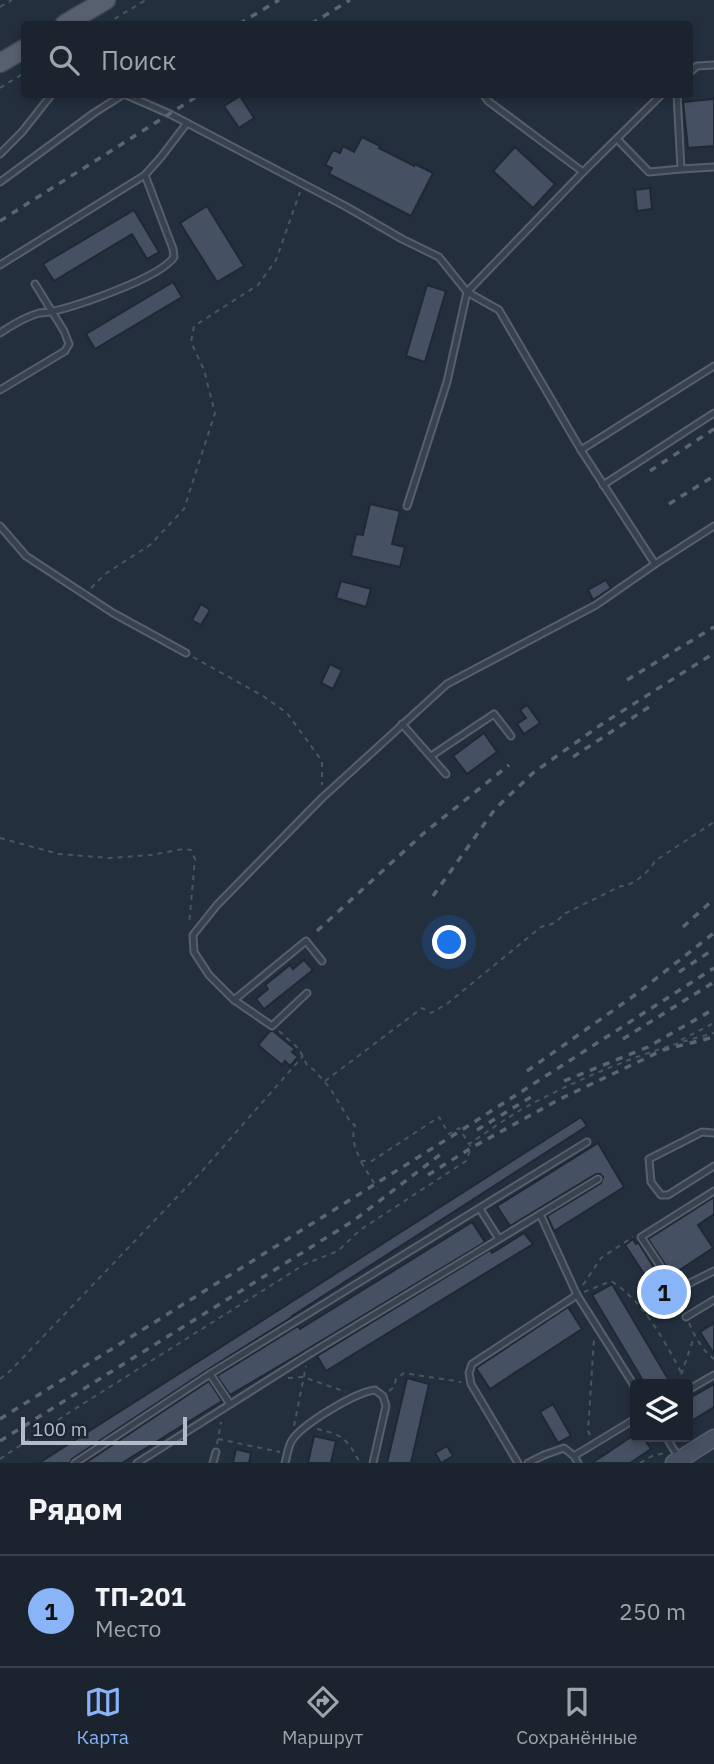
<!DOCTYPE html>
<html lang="ru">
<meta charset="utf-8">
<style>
body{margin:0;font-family:"IBM Plex Sans",sans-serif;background:#282f3a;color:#f1f3f6}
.controls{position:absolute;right:21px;bottom:21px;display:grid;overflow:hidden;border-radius:7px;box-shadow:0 4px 10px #0003}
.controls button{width:63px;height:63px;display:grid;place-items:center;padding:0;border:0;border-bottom:2px solid #39404a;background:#1b232e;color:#f1f3f6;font:35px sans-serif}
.scale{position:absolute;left:21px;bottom:18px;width:166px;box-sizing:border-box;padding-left:7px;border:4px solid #b4bcc9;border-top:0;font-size:19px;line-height:24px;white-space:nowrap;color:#b4bcc9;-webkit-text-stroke:5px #1d2633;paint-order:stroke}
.you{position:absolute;left:450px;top:943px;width:24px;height:24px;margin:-18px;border:5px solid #fff;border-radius:50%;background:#1a73e8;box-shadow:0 0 0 10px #1a73e833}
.badge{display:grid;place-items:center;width:46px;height:46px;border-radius:50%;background:#8ab4f8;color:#111;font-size:23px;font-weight:700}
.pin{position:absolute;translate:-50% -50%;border:4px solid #fff;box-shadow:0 2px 7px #0006}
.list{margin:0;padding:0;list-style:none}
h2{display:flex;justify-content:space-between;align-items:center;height:91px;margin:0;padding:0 28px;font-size:30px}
h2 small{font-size:23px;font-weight:400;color:#a0a4aa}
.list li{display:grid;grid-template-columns:46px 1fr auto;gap:21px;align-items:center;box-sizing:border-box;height:112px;padding:0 28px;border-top:2px solid #39404a}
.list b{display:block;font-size:26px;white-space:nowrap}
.list p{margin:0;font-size:23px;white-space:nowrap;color:#a0a4aa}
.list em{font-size:23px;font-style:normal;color:#a0a4aa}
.icon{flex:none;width:38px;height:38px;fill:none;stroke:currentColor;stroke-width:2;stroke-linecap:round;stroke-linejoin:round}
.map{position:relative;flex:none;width:714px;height:1463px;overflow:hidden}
.search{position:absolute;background:#1b232e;box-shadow:0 4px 10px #0003;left:21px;right:21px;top:21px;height:77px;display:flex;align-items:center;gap:18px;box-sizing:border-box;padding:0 24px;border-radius:7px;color:#a0a4aa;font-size:26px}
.sheet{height:203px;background:#1b232e}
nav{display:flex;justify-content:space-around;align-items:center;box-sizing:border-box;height:98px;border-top:2px solid #39404a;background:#1b232e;font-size:19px;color:#a0a4aa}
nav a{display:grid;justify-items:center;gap:4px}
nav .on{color:#8ab4f8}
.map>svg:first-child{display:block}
.building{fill:#455162;stroke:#1f2835;stroke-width:2}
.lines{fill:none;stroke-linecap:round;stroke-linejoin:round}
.service-casing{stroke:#565f6c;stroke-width:9}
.secondary-casing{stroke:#565f6c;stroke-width:19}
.primary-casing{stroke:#414a57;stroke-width:21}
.path{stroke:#44595c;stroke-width:2;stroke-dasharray:5 5;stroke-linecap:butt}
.service{stroke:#38414e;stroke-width:5}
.secondary{stroke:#465061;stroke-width:16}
.primary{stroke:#56606e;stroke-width:18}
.rail{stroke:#5a6575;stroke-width:3.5;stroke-dasharray:7 7;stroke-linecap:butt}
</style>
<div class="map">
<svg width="714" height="1463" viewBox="0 0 714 1463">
<rect width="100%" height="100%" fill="#242f3e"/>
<g class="building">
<polygon points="240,96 254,118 239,128 224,106"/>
<polygon points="714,99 714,146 688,148 683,102"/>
<polygon points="362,137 380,146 379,148 414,166 415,164 433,173 411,216 329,174 332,168 325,165 333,150 340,153 343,146 354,152"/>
<polygon points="515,147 555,184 533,208 493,171"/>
<polygon points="650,188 652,209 637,211 635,190"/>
<polygon points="207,206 244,266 217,282 180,223"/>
<polygon points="134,210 159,252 147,259 132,234 54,281 43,264"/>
<polygon points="173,282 182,297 95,349 86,334"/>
<polygon points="427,285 446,291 425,362 406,356"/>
<polygon points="370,504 400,511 392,544 405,547 400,567 351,556 356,534 363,535"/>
<polygon points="606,580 611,588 593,600 588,590"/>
<polygon points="341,581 371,589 366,607 336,598"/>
<polygon points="201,604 210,610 201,625 192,620"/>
<polygon points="330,664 342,670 333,689 321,683"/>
<polygon points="527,705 540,723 524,734 517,724 526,718 520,710"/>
<polygon points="484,733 497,752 467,774 453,756"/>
<polygon points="304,960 313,970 264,1009 256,999 268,989 265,985 290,965 293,969"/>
<polygon points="270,1031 273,1031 295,1049 292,1052 298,1057 290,1066 285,1061 282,1065 258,1045"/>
<polygon points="581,1117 587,1126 292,1316 292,1317 207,1370 72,1459 70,1463 39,1463"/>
<polygon points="598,1143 624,1187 554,1231 547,1216 601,1183 603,1177 600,1174 596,1174 510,1226 497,1206"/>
<polygon points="714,1197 714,1214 698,1225 713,1248 672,1275 648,1239"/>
<polygon points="472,1222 485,1242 296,1356 230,1395 217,1376 298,1326 300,1329"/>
<polygon points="524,1233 533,1244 326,1371 317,1356 490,1250 492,1253"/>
<polygon points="633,1239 636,1244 638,1242 672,1296 664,1301 654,1285 652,1286 625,1245"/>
<polygon points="612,1284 671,1384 645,1384 592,1295"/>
<polygon points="568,1307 582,1329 490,1389 476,1368"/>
<polygon points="714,1323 714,1354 700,1332"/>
<polygon points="407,1378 429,1384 411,1463 387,1463"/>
<polygon points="209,1381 222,1401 122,1463 85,1463"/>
<polygon points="714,1384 714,1407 688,1423 688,1399"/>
<polygon points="553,1404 571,1436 558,1443 540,1412"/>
<polygon points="314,1436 336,1441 331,1463 308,1463"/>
<polygon points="631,1437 643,1437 651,1449 630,1463 592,1463"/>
<polygon points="447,1446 453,1456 441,1463 435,1453"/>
<polygon points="236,1449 251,1453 249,1463 233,1463"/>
</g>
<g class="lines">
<defs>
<g id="service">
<polyline points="690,72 697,66 714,65"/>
<polyline points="124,94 170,114 345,206 402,239 439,257 467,292 499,310 581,450 655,564"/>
<polyline points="483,94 488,101 583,172"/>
<polyline points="677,94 681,169 714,167"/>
<polyline points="617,139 649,172 681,169"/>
<polyline points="0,154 22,132 52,94"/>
<polyline points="0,182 94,113 124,94"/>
<polyline points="0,265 145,175 161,157 187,123"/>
<path d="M0 333C12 325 25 317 39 313 42 313 47 312 50 312 77 306 160 278 174 257L173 249 145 175"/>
<polyline points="0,390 65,351 69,344 64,331 35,284"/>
<polyline points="581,450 714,366"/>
<polyline points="603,485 714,413"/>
<polyline points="407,506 447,382 467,292 583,172 662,94"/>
<polyline points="0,526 26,556 113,613 186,653"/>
<polyline points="402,724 446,774"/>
<polyline points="431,756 494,714 511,736"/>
<polyline points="307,993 272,1026 234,1000 209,975 194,952 193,935 217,905 322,798 447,684 596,605 655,564 714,526"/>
<polyline points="234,1000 306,941 322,961"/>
<polyline points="714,1133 702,1132 649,1159 651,1182 661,1195 668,1195 714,1166"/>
<polyline points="714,1191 641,1237 676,1290 714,1271"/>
<polyline points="480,1209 499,1239"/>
<polyline points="540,1214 577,1295 635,1387"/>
<polyline points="686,1317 714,1300"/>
<polyline points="210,1374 230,1404"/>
<polyline points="688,1390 714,1375"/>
<polyline points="666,1437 679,1458"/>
<polyline points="574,1456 635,1419"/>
<polyline points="75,1463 210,1374 587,1142"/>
<polyline points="137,1463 308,1355 598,1179"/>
<polyline points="213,1463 216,1452"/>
<path d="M285 1463C287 1456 288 1448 291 1442 300 1425 356 1392 375 1390L383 1396 386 1406 373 1463"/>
<polyline points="518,1463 471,1384 469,1373 472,1364 577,1295"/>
<polyline points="528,1463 544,1455 564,1448 574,1456 578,1463"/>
</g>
<polyline id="secondary" points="674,1463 714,1438"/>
<g id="primary">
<polyline points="65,24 106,0"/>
<polyline points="0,63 24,49"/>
</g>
</defs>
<use href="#service" class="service-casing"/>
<use href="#secondary" class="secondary-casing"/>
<use href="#primary" class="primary-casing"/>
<g class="path">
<polyline points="0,7 12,0"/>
<polyline points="106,24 146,0"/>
<polyline points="0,88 24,73"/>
<polyline points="91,588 105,574 150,545 184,509 215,413 204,370 191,342 194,326 258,285 276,260 300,192"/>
<polyline points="193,657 263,696 287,713 322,761 322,785"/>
<polyline points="0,838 59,854 109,858 151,855 183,849 191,850 195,859 189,925"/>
<path d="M279 1031 299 1049 307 1065 314 1070 330 1088 351 1123 355 1125C351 1138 355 1149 361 1161H372L439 1117 449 1134 459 1128 469 1144C487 1132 505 1119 524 1108 583 1076 648 1050 714 1033"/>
<polyline points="681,1040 714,1023"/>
<path d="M325 1081 422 1008 431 1013 448 1003 541 927 555 923 564 914 621 886C633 886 649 872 655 861L714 822"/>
<polyline points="361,1162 377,1188"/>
<polyline points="583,1285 601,1258 633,1237"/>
<path d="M584 1292 611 1281C644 1302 664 1340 682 1374"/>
<polyline points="679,1297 683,1308"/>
<polyline points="646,1315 667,1308 678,1299"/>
<path d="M689 1323C695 1337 702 1350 714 1359"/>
<polyline points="288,1378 303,1377 346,1392"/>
<polyline points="0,1379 11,1370 202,1171 303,1056"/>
<polyline points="678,1384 694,1337"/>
<polyline points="389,1391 394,1387 396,1379 404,1373 461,1382"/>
<polyline points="294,1426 306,1366"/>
<path d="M317 1429C344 1435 347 1439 360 1463"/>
<polyline points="590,1435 588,1431 594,1339"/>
<polyline points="218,1439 280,1452"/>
<polyline points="217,1444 221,1422"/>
<polyline points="0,1459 70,1412 305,1264 338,1251 360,1230 466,1161 471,1148 470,1145"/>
<polyline points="640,1463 652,1456 665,1453"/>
</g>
<use href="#service" class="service"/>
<use href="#secondary" class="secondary"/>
<use href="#primary" class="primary"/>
<g class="rail">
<polyline points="239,24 279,0"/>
<polyline points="311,24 350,0"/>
<polyline points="0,221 201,94"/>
<polyline points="650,471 714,429"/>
<polyline points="669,504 714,476"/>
<polyline points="627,680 714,627"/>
<polyline points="573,757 655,703"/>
<polyline points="433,896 495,809 533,773 602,724 714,653"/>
<polyline points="683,927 714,899"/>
<polyline points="317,931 424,833 509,765"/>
<polyline points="679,972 714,949"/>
<polyline points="623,1039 714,982"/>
<polyline points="527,1071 635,995 714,933"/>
<polyline points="564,1081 648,1047 714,1009"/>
<polyline points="477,1130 531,1097"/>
<polyline points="428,1175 471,1148 560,1099 663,1050 714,1037"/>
<polyline points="0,1419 460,1131 714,968"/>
<polyline points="0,1441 353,1221 441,1154"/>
</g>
</g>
</svg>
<div class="controls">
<button><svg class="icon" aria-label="layers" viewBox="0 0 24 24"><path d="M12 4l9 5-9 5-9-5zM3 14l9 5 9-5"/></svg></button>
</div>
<div class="scale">100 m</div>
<div class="you"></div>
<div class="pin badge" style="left:664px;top:1292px">1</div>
<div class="search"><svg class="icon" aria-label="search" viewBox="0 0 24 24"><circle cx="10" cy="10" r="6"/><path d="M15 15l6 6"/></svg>Поиск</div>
</div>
<section class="sheet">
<h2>Рядом<small></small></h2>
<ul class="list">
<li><span class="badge">1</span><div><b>ТП-201</b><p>Место</p></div><em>250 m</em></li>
</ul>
</section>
<nav>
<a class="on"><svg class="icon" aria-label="map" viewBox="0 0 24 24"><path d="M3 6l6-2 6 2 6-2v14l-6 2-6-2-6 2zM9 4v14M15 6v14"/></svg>Карта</a>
<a><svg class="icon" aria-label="directions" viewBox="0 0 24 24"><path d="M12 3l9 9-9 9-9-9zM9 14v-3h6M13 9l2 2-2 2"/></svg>Маршрут</a>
<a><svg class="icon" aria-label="saved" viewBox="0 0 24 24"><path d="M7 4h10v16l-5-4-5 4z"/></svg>Сохранённые</a>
</nav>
